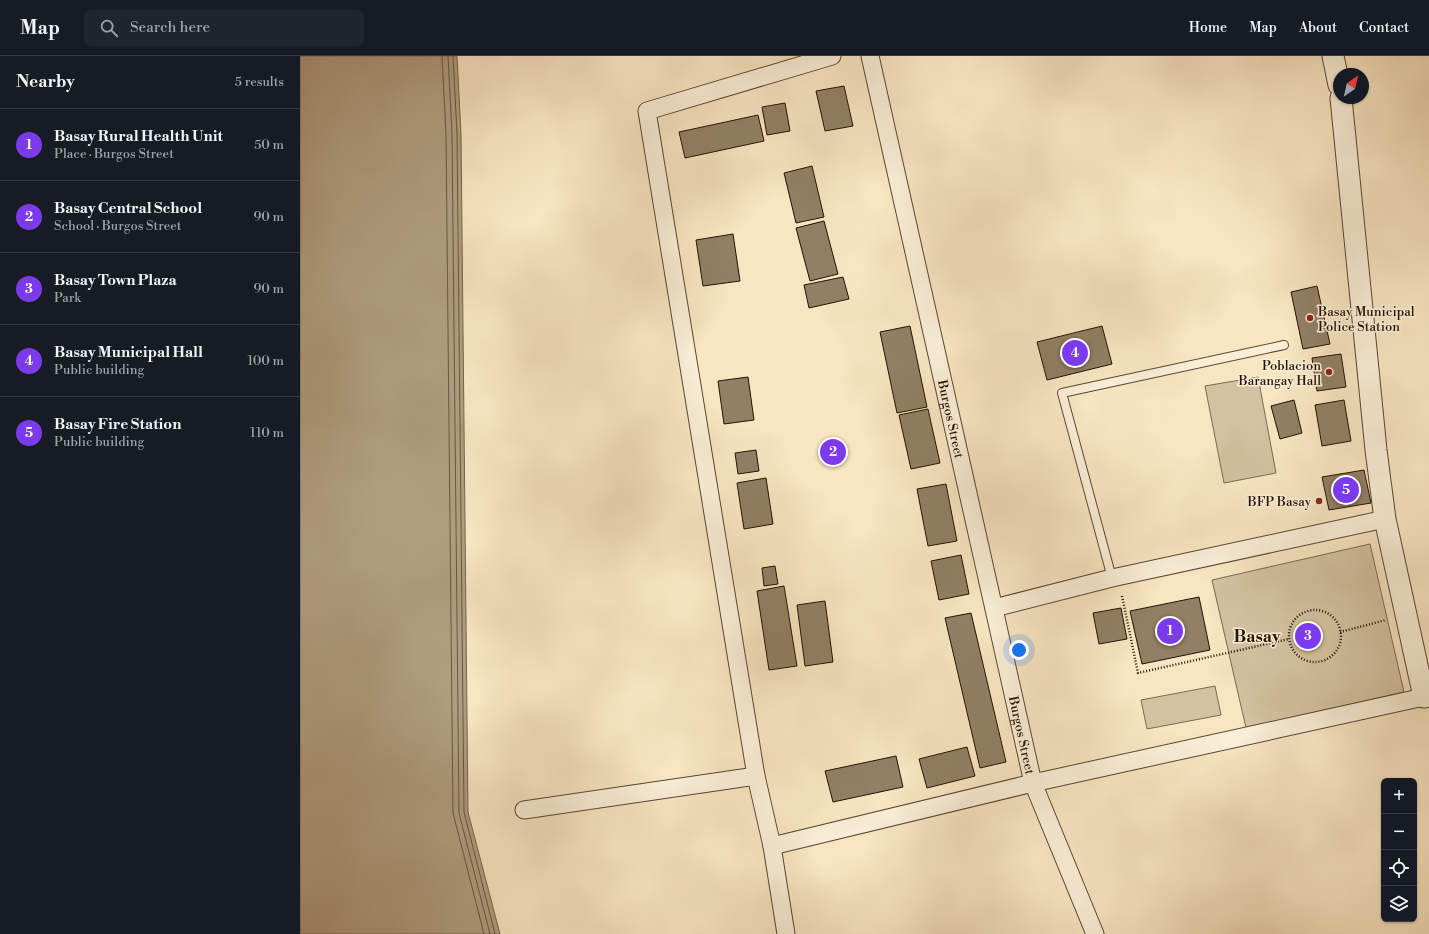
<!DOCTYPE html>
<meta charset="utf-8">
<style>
body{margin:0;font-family:"Libre Bodoni",serif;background:#20242c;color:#f1f3f6}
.controls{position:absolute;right:12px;bottom:12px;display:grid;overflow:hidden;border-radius:6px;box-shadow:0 1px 3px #0004}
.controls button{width:36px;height:36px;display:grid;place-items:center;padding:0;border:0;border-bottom:1px solid #363941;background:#171b24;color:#f1f3f6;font:20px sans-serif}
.compass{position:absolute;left:1033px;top:12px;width:36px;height:36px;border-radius:50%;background:#171b24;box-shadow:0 1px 3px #0004;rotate:34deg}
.you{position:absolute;left:719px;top:594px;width:14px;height:14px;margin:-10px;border:3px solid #fff;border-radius:50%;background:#1a73e8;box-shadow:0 0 0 6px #1a73e833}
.badge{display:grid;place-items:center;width:26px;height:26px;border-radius:50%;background:#7c3aed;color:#fff;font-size:13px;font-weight:700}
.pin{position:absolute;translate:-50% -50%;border:2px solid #fff;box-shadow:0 1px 4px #0006}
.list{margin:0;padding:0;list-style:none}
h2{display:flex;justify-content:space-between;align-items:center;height:52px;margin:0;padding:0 16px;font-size:17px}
h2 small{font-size:13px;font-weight:400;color:#9ea1a6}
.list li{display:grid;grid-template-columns:26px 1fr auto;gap:12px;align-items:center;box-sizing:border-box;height:72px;padding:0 16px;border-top:1px solid #363941}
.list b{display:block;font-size:15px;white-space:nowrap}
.list p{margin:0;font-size:13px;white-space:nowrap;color:#9ea1a6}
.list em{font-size:13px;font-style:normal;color:#9ea1a6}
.icon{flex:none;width:22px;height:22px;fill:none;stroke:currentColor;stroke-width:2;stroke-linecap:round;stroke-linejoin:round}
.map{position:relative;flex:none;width:1129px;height:878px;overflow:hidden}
header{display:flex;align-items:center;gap:24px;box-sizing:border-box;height:56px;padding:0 20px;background:#171b24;border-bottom:1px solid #363941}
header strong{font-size:19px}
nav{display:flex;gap:22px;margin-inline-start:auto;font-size:14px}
.search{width:280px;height:36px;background:#20242c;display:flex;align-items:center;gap:10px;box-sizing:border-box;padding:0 14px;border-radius:6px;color:#9ea1a6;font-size:15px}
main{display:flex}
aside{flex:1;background:#171b24}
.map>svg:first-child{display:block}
.green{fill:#d4c1a1;stroke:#7c6952}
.water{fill:#b09d80;stroke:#78654e}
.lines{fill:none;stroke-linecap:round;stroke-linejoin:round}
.shore{stroke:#6a5741;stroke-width:1}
.building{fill:#927f65;stroke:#241102}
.service-casing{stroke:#594632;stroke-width:10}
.minor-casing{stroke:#594632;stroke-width:19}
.tertiary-casing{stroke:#594632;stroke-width:23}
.path{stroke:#241102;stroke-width:2.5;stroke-dasharray:1 2;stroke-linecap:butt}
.service{stroke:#faeed7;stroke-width:8}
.minor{stroke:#faeed7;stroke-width:17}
.tertiary{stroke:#faeed7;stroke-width:21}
.poi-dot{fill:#8f2418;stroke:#faeed7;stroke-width:1.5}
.labels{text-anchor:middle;stroke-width:3;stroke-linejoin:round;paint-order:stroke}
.poi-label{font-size:13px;fill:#241102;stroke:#faeed7;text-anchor:end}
.street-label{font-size:13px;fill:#241102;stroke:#faeed7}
.district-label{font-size:17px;font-weight:bold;fill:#241102;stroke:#faeed7}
</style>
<header>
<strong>Map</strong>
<div class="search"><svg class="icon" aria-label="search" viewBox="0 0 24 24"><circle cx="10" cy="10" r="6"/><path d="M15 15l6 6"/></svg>Search here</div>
<nav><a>Home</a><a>Map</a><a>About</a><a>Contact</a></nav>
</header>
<main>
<aside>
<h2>Nearby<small>5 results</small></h2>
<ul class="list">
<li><span class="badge">1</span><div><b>Basay Rural Health Unit</b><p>Place · Burgos Street</p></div><em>50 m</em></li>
<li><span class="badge">2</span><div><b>Basay Central School</b><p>School · Burgos Street</p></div><em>90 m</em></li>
<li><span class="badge">3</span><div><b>Basay Town Plaza</b><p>Park</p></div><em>90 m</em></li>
<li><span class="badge">4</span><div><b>Basay Municipal Hall</b><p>Public building</p></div><em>100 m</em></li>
<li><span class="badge">5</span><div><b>Basay Fire Station</b><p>Public building</p></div><em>110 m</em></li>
</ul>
</aside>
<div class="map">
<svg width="1129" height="878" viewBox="0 0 1129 878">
<rect width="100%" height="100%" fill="#f8e5c1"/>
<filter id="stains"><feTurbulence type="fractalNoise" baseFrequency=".005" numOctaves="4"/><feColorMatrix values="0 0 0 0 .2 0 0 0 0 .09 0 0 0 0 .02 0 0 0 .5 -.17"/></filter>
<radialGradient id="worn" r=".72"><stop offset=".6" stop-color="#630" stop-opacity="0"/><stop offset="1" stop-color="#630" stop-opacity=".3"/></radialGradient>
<g class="green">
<polygon points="958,321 976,417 924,427 905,330"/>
<polygon points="1070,488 1104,636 946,672 912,524"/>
<polygon points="915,630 921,659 847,673 841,644"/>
</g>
<polygon class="water" points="0,0 157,0 161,78 168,756 200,878 0,878"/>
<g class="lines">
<g class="shore">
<polyline points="142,0 146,78 153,757 184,878"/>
<polyline points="148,0 152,78 159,757 190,878"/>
<polyline points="153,0 157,78 164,756 195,878"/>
</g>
</g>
<g class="building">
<polygon points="544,30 553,70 525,75 516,35"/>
<polygon points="485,47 490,75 467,79 462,51"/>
<polygon points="458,59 464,85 385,102 379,76"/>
<polygon points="512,110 524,161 496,167 484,117"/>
<polygon points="524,165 538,218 510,225 496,172"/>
<polygon points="433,178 440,225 403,230 396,184"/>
<polygon points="543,221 549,243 509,252 504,229"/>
<polygon points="1017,230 1030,288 1003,293 991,236"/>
<polygon points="610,270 627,351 597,357 580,276"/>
<polygon points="802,270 812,308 747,324 737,286"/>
<polygon points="1041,298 1046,331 1017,335 1012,302"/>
<polygon points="448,321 454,364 424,368 418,325"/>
<polygon points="994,344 1002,377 980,383 971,350"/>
<polygon points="1044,344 1051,385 1022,390 1015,349"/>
<polygon points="628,353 640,407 611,413 599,359"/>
<polygon points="456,394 459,415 438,418 435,397"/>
<polygon points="1064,414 1071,447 1029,454 1022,421"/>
<polygon points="466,422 473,468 444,473 437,427"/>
<polygon points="646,428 657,485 628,490 617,433"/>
<polygon points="661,499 669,538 639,544 631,505"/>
<polygon points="475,510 478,528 464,530 462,512"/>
<polygon points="484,530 497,610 469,614 457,535"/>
<polygon points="899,541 910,594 842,608 830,555"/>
<polygon points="525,545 533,606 505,610 497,549"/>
<polygon points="821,552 827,583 799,588 793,557"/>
<polygon points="671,557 706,706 680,712 645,562"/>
<polygon points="667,691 675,720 627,732 619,703"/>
<polygon points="596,700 603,731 533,746 525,715"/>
</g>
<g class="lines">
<defs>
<polyline id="service" points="812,522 762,337 984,289"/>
<g id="minor">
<path id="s1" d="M570 0 733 727 795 878"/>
<polyline points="694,552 812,522 1085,463"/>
<polyline points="224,754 456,720"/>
<polyline points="472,790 733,727 1124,641"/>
<polyline points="486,878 472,790 456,720 347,55 532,0"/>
</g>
<g id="tertiary">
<polyline points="1033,0 1039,29"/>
<polyline points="1041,42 1076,394 1085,463 1124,641 1129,640"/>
</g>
</defs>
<use href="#service" class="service-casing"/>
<use href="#minor" class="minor-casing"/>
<use href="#tertiary" class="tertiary-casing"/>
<g class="path">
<polyline points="822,540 838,617 989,583"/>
<circle cx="1015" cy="580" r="26"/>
<polyline points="1040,576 1086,564"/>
</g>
<use href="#service" class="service"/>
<use href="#minor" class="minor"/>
<use href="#tertiary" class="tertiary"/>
</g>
<g class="poi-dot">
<circle cx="1010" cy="262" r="4"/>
<circle cx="1029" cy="316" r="4"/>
<circle cx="1019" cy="445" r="4"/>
</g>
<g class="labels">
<g class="poi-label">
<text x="1018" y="260" text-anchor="start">Basay Municipal<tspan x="1018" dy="15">Police Station</tspan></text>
<text x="1021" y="314">Poblacion<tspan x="1021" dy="15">Barangay Hall</tspan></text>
<text x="1011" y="450">BFP Basay</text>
</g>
<g class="street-label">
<text dy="5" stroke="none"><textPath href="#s1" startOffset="372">Burgos Street</textPath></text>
<text dy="5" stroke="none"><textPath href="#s1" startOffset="696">Burgos Street</textPath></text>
</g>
<g class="district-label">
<text x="957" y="586">Basay</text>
</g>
</g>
<rect width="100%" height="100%" filter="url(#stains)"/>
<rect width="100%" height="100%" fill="url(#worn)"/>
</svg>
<div class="controls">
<button>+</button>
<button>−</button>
<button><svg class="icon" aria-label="locate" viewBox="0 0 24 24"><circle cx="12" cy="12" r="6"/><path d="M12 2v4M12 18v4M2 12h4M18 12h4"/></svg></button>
<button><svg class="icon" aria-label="layers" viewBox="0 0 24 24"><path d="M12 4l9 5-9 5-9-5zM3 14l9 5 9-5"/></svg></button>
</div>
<svg class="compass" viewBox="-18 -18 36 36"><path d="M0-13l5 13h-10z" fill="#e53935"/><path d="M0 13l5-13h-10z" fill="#9ea1a6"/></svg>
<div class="you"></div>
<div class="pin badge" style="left:870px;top:575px">1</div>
<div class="pin badge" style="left:533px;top:396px">2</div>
<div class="pin badge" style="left:1008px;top:580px">3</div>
<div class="pin badge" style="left:775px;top:297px">4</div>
<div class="pin badge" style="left:1046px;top:434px">5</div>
</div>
</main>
